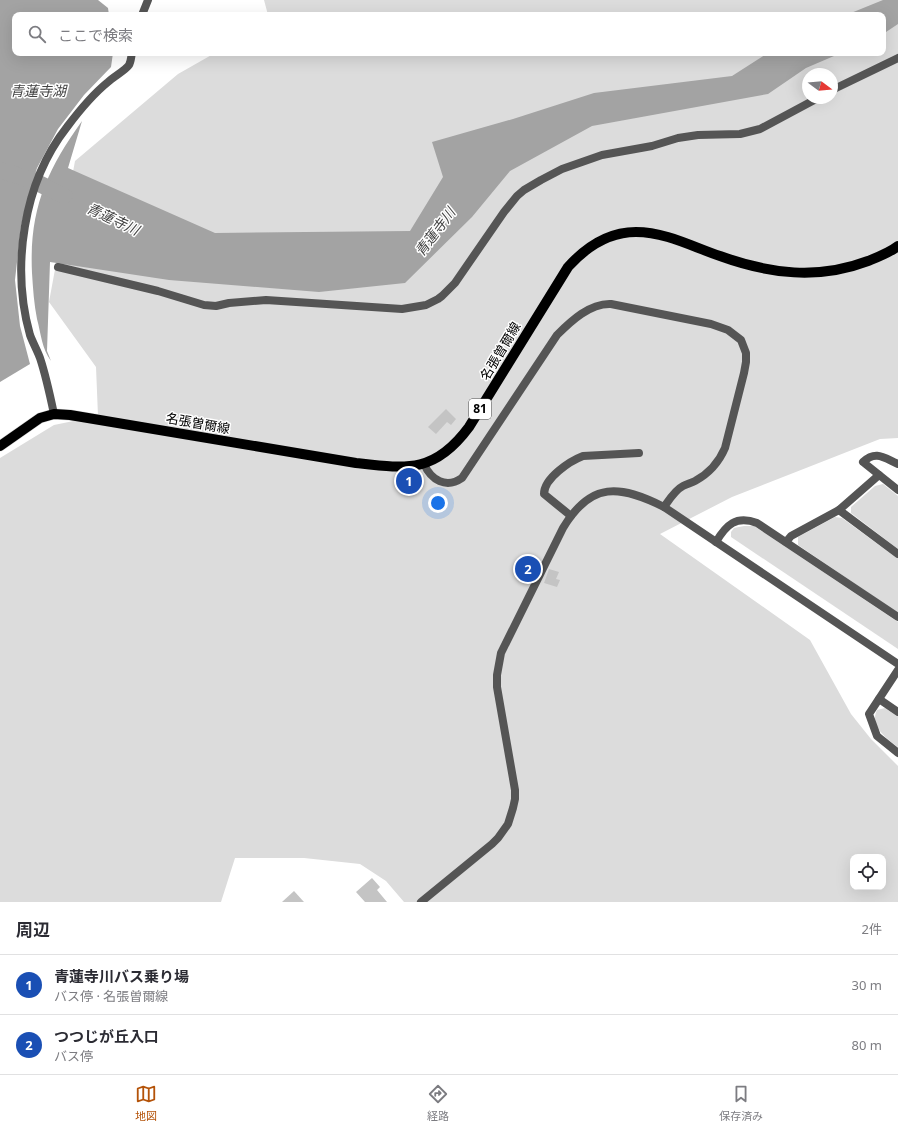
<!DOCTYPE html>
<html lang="ja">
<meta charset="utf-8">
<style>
body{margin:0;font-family:"Noto Sans","Noto Sans JP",sans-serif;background:#f7f7f7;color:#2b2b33}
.controls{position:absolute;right:12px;bottom:12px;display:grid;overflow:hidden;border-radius:8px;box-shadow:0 4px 16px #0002}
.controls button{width:36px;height:36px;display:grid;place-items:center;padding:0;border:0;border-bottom:1px solid #e1e1e2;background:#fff;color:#2b2b33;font:20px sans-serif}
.compass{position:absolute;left:802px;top:68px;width:36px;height:36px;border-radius:50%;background:#fff;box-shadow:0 4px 16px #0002;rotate:106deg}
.you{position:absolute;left:438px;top:503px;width:14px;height:14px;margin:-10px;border:3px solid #fff;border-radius:50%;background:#1a73e8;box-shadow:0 0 0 6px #1a73e833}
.badge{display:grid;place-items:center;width:26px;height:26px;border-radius:50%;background:#b45309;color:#fff;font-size:13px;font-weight:700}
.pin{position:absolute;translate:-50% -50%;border:2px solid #fff;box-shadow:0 1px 4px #0006}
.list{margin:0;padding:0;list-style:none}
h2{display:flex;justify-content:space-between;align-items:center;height:52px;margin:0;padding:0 16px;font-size:17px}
h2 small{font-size:13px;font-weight:400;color:#7c7c81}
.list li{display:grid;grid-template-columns:26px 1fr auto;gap:12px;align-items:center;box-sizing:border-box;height:60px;padding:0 16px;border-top:1px solid #e1e1e2}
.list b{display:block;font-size:15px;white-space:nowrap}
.list p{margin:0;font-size:13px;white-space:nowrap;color:#7c7c81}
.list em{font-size:13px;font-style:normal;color:#7c7c81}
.icon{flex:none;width:22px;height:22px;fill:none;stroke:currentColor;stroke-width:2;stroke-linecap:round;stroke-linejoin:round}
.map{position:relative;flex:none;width:898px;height:902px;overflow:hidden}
.search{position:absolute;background:#fff;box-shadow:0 4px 16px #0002;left:12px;right:12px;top:12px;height:44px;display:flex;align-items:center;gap:10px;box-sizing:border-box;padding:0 14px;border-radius:8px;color:#7c7c81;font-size:15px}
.sheet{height:172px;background:#fff}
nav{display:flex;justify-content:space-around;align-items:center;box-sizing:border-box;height:56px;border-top:1px solid #e1e1e2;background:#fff;font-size:11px;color:#7c7c81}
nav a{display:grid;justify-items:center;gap:2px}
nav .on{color:#b45309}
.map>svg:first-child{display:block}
.green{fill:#dcdcdc;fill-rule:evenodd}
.water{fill:#a3a3a3}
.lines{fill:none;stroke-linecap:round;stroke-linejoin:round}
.river{stroke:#a3a3a3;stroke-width:17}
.building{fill:#c4c4c4}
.primary-casing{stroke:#dbdbdb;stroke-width:11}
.minor{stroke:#555;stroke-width:8}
.tertiary{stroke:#555;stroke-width:8}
.primary{stroke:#000;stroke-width:10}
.labels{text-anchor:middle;stroke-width:3;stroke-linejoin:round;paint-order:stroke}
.shield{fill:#fff;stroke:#4c4c4c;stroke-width:1}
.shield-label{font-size:12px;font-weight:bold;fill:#000}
.street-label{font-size:13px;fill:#000;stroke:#fff}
.water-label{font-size:14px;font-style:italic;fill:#444;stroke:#fff}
</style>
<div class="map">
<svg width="898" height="902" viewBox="0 0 898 902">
<rect width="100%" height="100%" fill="#fff"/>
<g class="green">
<path d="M264 0H898V438L880 439 732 497 660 534 810 640 851 714 871 739 898 766V902H404L386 881 360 864 304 858H235L221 902H0V458L54 425 98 416 96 367 49 302 75 161 178 74 215 53H883V15H268ZM808 74H832V98H808ZM853 857H883V887H853Z"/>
<polygon points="883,484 898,496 898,549 851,513 851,507 875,486"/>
<polygon points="835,517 842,518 898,559 898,613 798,545 798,537"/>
<polygon points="744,526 754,526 898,622 898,649 731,537 731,532 734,528"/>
<path d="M885 708 898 717V747C887 739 869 726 877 710Z"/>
</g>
<g class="water">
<polygon points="0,0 98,0 108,8 109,15 15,15 15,53 113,53 111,67 84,95 58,129 37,168 31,187 21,226 15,280 20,326 30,364 0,382"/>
<polygon points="883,0 898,0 898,24 883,34 883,15 846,15"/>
<path d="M768 53H841L806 68 768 94 592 126 510 171 472 217 405 283 319 292 169 280 50 262 47 351 51 361C42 349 41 334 37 319 34 304 33 289 32 273 29 211 46 171 82 121L68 168 215 233 410 231 443 177 432 142 513 119 594 93 732 76Z"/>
</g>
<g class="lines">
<polyline class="river" points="0,170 32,180 64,196"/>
</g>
<g class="building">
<polygon points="446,409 456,419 451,425 447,422 436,434 428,427"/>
<polygon points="549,569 559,572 556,579 560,580 557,587 544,583"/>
<polygon points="372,878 380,887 377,890 387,902 365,902 356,892"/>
<polygon points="294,891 304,902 282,902"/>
</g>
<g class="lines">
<defs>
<path id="primary" d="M0 446 40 418 54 414 70 415 356 463C408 469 435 473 469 427L568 267C586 247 609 232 636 232 666 232 693 247 720 256 770 274 818 280 868 261 878 257 889 253 898 246"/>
</defs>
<use href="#primary" class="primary-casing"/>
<g class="minor">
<polyline points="142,15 148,0"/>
<polyline points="832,90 898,58"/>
<polyline points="58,267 158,291 204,305 216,306 229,303 266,300 402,309 426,305 438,299 442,296 455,283 466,267 504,212 517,196 524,190 541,180 562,169 602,155 652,146 678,138 698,135 740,134 760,129 818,98"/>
<path d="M54 414C50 395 46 376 40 358 37 350 33 343 30 335 11 267 23 183 67 127 79 111 92 95 108 82 113 77 126 70 129 65 131 62 131 57 132 53"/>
<path d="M898 464C884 458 876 450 863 462L898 490"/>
<polyline points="839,510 898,554"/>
<path d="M571 516 544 494C544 478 570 461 583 456L639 453"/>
<path d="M716 542C726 525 736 515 757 523L898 617"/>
<polyline points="786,542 791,536 839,510 879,475"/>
<polyline points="898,670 869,714 877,736 898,753"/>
<polyline points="879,699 898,712"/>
</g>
<g class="tertiary">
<path d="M424 464C431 480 446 489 462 478L557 335C571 321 590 303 611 304L711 324 728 330 741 340 746 353V362L744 373 725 448C719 462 708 474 695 481 691 483 687 484 683 486 675 490 669 500 664 507"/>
<path d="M421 902 492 844 498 838 508 824 513 808 515 799V790L497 687V675L501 653 563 528C591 481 620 485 664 507L898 664"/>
</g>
<use href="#primary" class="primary"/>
</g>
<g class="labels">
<rect class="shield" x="469" y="399" width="22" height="20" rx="3"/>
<g class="shield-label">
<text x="480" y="413">81</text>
</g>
<g class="street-label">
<text transform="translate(500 351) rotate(-59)" y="5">名張曽爾線</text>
<text transform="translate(198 423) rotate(10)" y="5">名張曽爾線</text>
</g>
<g class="water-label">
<text x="38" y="96">青蓮寺湖</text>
<text transform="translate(113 219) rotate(25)" y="5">青蓮寺川</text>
<text transform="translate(435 232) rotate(-53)" y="5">青蓮寺川</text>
</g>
</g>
</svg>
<div class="controls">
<button><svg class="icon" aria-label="locate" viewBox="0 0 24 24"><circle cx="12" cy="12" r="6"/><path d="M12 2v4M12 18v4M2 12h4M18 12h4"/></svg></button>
</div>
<svg class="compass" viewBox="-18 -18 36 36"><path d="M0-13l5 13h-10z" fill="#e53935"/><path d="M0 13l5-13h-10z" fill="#7c7c81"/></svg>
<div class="you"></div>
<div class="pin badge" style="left:409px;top:481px;background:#1a4fb4">1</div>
<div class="pin badge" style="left:528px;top:569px;background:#1a4fb4">2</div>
<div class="search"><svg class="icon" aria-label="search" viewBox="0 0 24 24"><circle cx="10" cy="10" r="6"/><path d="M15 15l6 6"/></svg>ここで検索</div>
</div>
<section class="sheet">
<h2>周辺<small>2件</small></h2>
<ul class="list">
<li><span class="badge" style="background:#1a4fb4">1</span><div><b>青蓮寺川バス乗り場</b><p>バス停 · 名張曽爾線</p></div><em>30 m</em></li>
<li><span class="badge" style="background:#1a4fb4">2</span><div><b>つつじが丘入口</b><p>バス停</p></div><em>80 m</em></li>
</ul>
</section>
<nav>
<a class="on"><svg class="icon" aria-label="map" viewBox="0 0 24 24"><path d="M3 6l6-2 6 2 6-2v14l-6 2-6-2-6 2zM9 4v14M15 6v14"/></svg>地図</a>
<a><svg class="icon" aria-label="directions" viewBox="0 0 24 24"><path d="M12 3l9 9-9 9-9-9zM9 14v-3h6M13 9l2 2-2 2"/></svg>経路</a>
<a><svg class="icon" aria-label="saved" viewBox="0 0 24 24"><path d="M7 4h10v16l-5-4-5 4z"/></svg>保存済み</a>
</nav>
